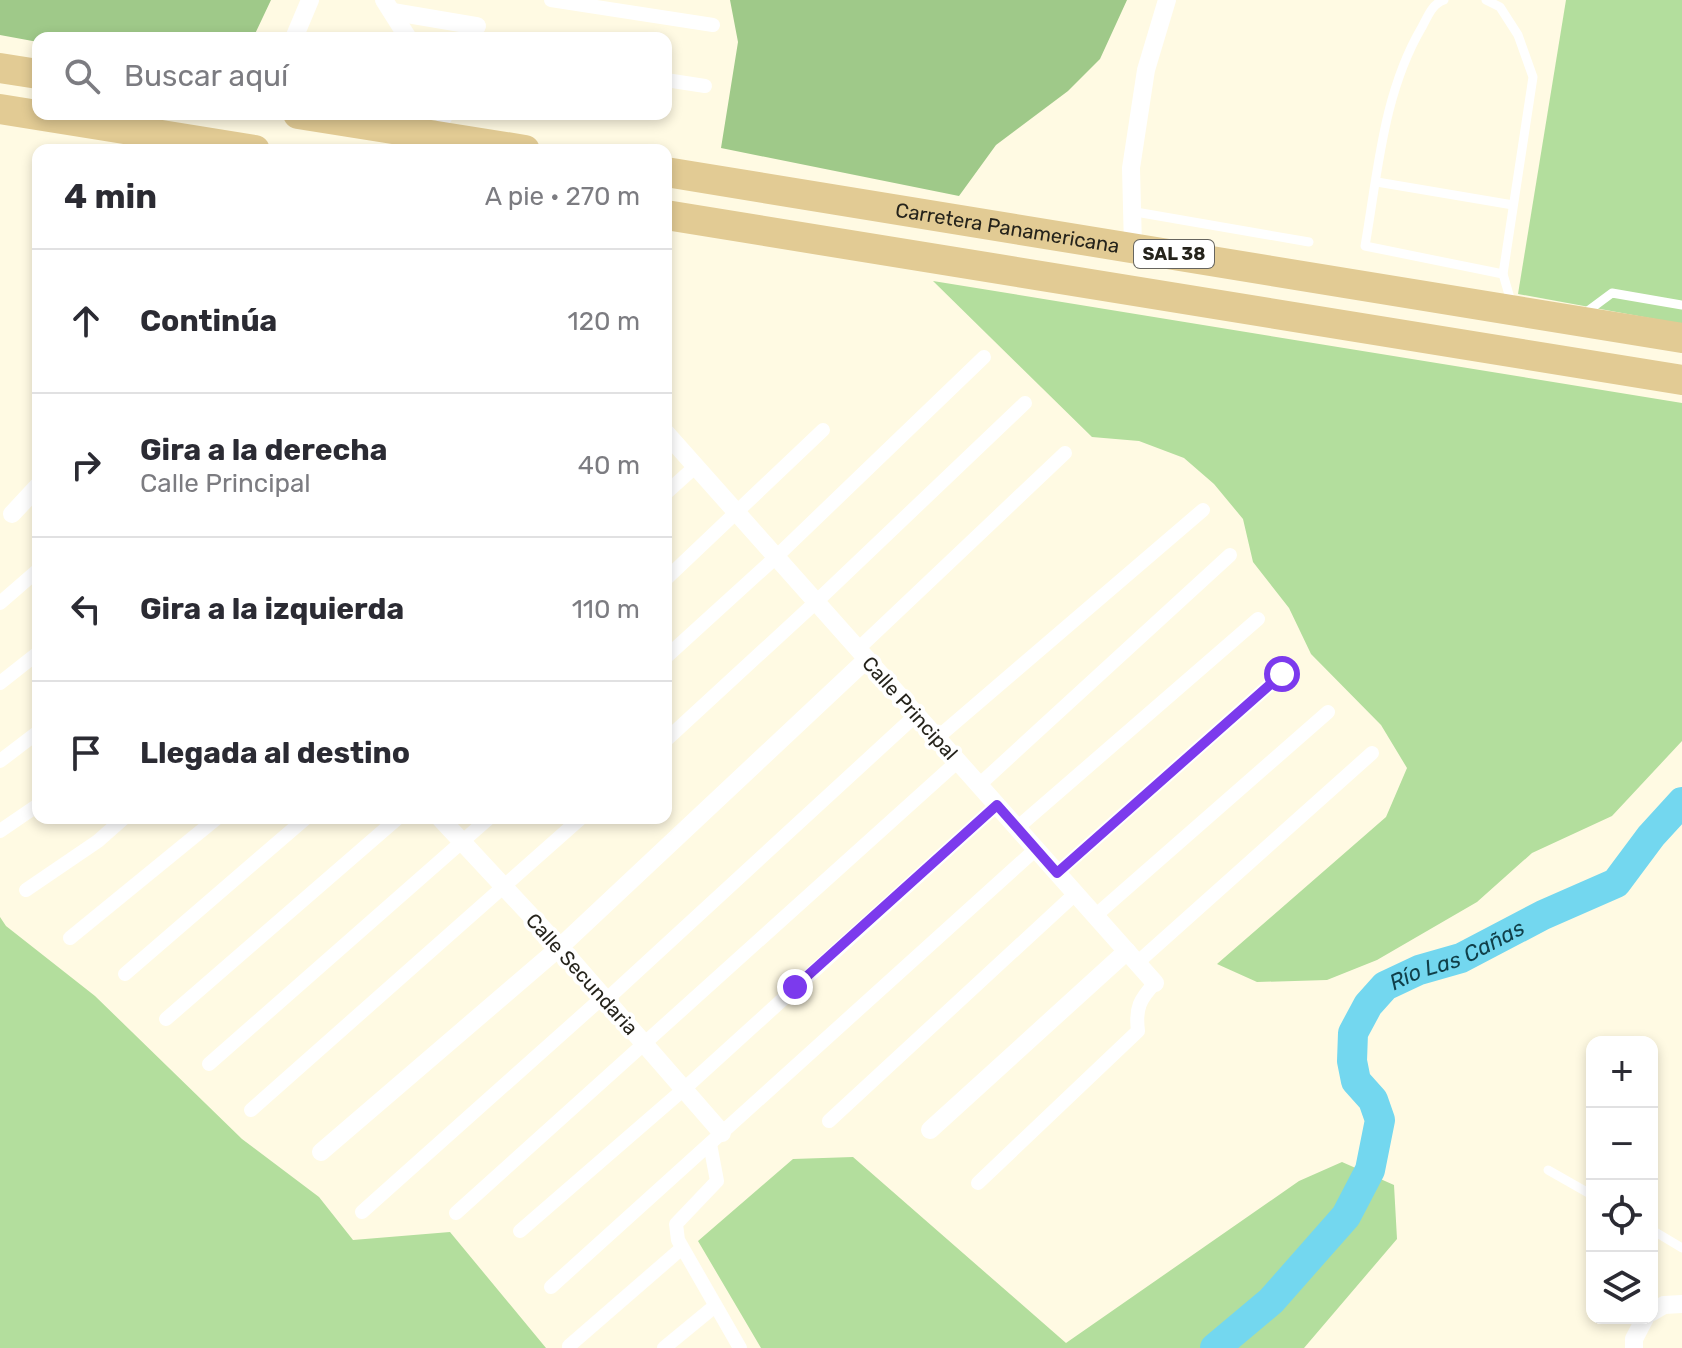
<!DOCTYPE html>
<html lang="es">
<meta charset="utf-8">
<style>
body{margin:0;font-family:Rubik,sans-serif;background:#f7f7f7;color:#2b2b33}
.controls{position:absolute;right:24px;bottom:24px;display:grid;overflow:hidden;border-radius:16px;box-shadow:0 4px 12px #0003}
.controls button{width:72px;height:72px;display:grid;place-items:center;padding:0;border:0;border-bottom:2px solid #e1e1e2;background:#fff;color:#2b2b33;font:40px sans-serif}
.stop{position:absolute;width:24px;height:24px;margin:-18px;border:6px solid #7c3aed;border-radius:50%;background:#fff}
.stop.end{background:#7c3aed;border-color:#fff;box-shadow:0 2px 8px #0008}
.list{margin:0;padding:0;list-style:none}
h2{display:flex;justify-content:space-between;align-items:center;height:104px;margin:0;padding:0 32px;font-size:34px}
h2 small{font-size:26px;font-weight:400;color:#7c7c81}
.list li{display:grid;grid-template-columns:52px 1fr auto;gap:24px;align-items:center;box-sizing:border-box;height:144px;padding:0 32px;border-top:2px solid #e1e1e2}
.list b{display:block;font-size:30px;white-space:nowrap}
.list p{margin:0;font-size:26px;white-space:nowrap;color:#7c7c81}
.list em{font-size:26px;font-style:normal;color:#7c7c81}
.icon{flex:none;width:44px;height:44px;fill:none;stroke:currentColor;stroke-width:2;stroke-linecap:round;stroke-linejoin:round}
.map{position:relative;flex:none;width:1682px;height:1348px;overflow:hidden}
.search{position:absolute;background:#fff;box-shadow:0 4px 12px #0003;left:32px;top:32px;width:640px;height:88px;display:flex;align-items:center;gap:20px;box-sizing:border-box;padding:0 28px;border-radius:16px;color:#7c7c81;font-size:30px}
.panel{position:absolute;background:#fff;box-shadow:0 4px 12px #0003;left:32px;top:144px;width:640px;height:680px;border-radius:16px}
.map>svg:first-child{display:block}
.green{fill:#b3de9d}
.forest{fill:#9fc989}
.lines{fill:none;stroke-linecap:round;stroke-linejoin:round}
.river{stroke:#73d7ef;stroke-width:30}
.service{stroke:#fff;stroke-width:9}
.pedestrian{stroke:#fff;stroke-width:14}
.minor{stroke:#fff;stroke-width:18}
.trunk{stroke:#e2cb94;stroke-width:30}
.route{stroke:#7c3aed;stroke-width:10}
.labels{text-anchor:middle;stroke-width:8;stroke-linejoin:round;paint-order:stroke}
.shield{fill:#fff;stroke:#66655f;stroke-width:2}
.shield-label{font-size:18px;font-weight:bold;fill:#25231b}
.street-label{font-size:20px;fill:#25231b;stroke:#fff}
.water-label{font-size:22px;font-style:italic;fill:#103f49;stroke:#fff}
</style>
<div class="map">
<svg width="1682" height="1348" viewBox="0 0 1682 1348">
<rect width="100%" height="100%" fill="#fffae3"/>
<g class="green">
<polygon points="1566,0 1682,0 1682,324 1518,294"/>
<polygon points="933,281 1682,403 1682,741 1612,816 1532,853 1477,902 1377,960 1327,980 1257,982 1217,964 1386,817 1407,768 1381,725 1311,654 1289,608 1253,562 1243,519 1214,484 1184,458 1139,441 1092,437"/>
<polygon points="0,917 6,926 95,996 242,1139 319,1197 353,1240 450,1232 546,1348 0,1348"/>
<polygon points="853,1157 1066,1343 1299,1181 1342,1162 1394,1185 1397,1239 1304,1348 761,1348 698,1241 793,1159"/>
</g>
<g class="forest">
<polygon points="0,0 271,0 253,38 38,38 38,42 0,35"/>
<polygon points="730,0 1127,0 1100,59 1068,91 996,145 959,196 721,148 738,42"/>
</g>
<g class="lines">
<path class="river" id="s1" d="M1215 1348 1271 1301 1346 1216 1370 1170 1380 1120 1373 1100 1356 1081 1352 1061 1353 1033 1368 1005 1385 986 1419 970 1461 958 1543 915 1616 883 1651 836 1682 802"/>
<g class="service">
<path d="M1444 0C1432 4 1428 16 1422 27 1383 93 1378 172 1365 246L1503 274"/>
<polyline points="1486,0 1500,7 1518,35 1533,77 1503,274 1512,305"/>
<polyline points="1377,182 1513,205"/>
<polyline points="1130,211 1309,242"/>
<polyline points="1585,313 1612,293 1682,305"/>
<polyline points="1548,1170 1592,1195"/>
<polyline points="1652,1230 1682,1248"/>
</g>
<g class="pedestrian">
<polyline points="551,0 713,25"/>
<polyline points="666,80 705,86"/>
<polyline points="666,493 696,466"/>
<polyline points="666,579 823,430"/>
<polyline points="0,603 38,570"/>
<polyline points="858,649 1065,453"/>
<polyline points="666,657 776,557 984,357"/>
<polyline points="0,683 38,653"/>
<polyline points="937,738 1203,510"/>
<polyline points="666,740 816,602 1025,403"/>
<polyline points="0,761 38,732"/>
<polyline points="979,785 1230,555"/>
<polyline points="1017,828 1258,619"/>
<polyline points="0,831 38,805"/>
<polyline points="1057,873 1282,674"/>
<polyline points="26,890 98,841 124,818"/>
<polyline points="1095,916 1328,712"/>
<polyline points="70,938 217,818"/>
<polyline points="1137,963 1372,753"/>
<polyline points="125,974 306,818"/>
<polyline points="606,1000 916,715"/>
<polyline points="166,1019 398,818"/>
<polyline points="209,1064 489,818"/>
<polyline points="251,1110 581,818"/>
<polyline points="829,1121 1075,894"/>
<polyline points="710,1144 717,1181 676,1224 678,1240 740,1348"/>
<path d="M978 1183 1138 1031C1135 1008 1140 999 1155 983"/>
<polyline points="362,1212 603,997"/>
<polyline points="456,1213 958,761"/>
<polyline points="520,1231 684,1089 997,805"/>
<polyline points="551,1287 1036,849"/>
<polyline points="569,1346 682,1248"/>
<polyline points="664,1348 715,1306"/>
</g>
<g class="minor">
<polyline points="384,0 408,38"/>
<polyline points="394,12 477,26"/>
<polyline points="294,38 310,0"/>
<polyline points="444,114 444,116"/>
<polyline points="1133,247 1131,168 1146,70 1167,0"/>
<polyline points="666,433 1155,983"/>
<polyline points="12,514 38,486"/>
<polyline points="440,818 560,947 722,1133"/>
<polyline points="930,1130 1127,951"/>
<polyline points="321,1152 560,947 867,659"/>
<polyline points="1652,1312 1664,1305 1682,1304"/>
<polyline points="1634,1348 1634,1339 1645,1318"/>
</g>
<g class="trunk">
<polyline points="0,68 38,74"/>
<polyline points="0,109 255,150"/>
<polyline points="298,114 525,150"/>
<path id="s2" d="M666 172 1682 338"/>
<polyline points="666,215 1682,380"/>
</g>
</g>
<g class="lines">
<polyline class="route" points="795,987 997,805 1057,873 1282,674"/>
</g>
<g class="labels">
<rect class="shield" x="1134" y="240" width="80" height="28" rx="6"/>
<g class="shield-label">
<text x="1174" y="260">SAL 38</text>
</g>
<g class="street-label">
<text dy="7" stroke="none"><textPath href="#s2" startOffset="346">Carretera Panamericana</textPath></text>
<text transform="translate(910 708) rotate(48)" y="7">Calle Principal</text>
<text transform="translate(582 974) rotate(48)" y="7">Calle Secundaria</text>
</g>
<g class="water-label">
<text dy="8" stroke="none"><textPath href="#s1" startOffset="520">Río Las Cañas</textPath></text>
</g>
</g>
</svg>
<div class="controls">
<button>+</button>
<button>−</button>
<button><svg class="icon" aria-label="locate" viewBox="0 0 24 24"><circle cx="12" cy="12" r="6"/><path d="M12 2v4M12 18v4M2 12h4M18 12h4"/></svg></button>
<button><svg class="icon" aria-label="layers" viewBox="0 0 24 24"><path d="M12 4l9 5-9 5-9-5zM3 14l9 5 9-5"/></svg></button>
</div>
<div class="stop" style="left:1282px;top:674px"></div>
<div class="stop end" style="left:795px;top:987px"></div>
<div class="search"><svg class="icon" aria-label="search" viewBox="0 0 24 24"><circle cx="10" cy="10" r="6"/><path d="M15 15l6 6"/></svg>Buscar aquí</div>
<section class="panel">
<h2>4 min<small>A pie · 270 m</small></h2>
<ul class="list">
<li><svg class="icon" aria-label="ahead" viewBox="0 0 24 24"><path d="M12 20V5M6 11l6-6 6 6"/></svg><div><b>Continúa</b></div><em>120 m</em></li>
<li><svg class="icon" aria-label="right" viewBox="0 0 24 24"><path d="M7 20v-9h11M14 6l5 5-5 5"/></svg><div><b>Gira a la derecha</b><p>Calle Principal</p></div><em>40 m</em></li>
<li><svg class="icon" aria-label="left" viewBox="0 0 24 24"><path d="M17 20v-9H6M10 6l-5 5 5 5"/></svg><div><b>Gira a la izquierda</b></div><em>110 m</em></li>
<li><svg class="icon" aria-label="arrive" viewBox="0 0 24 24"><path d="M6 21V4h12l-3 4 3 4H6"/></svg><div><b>Llegada al destino</b></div></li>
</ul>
</section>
</div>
